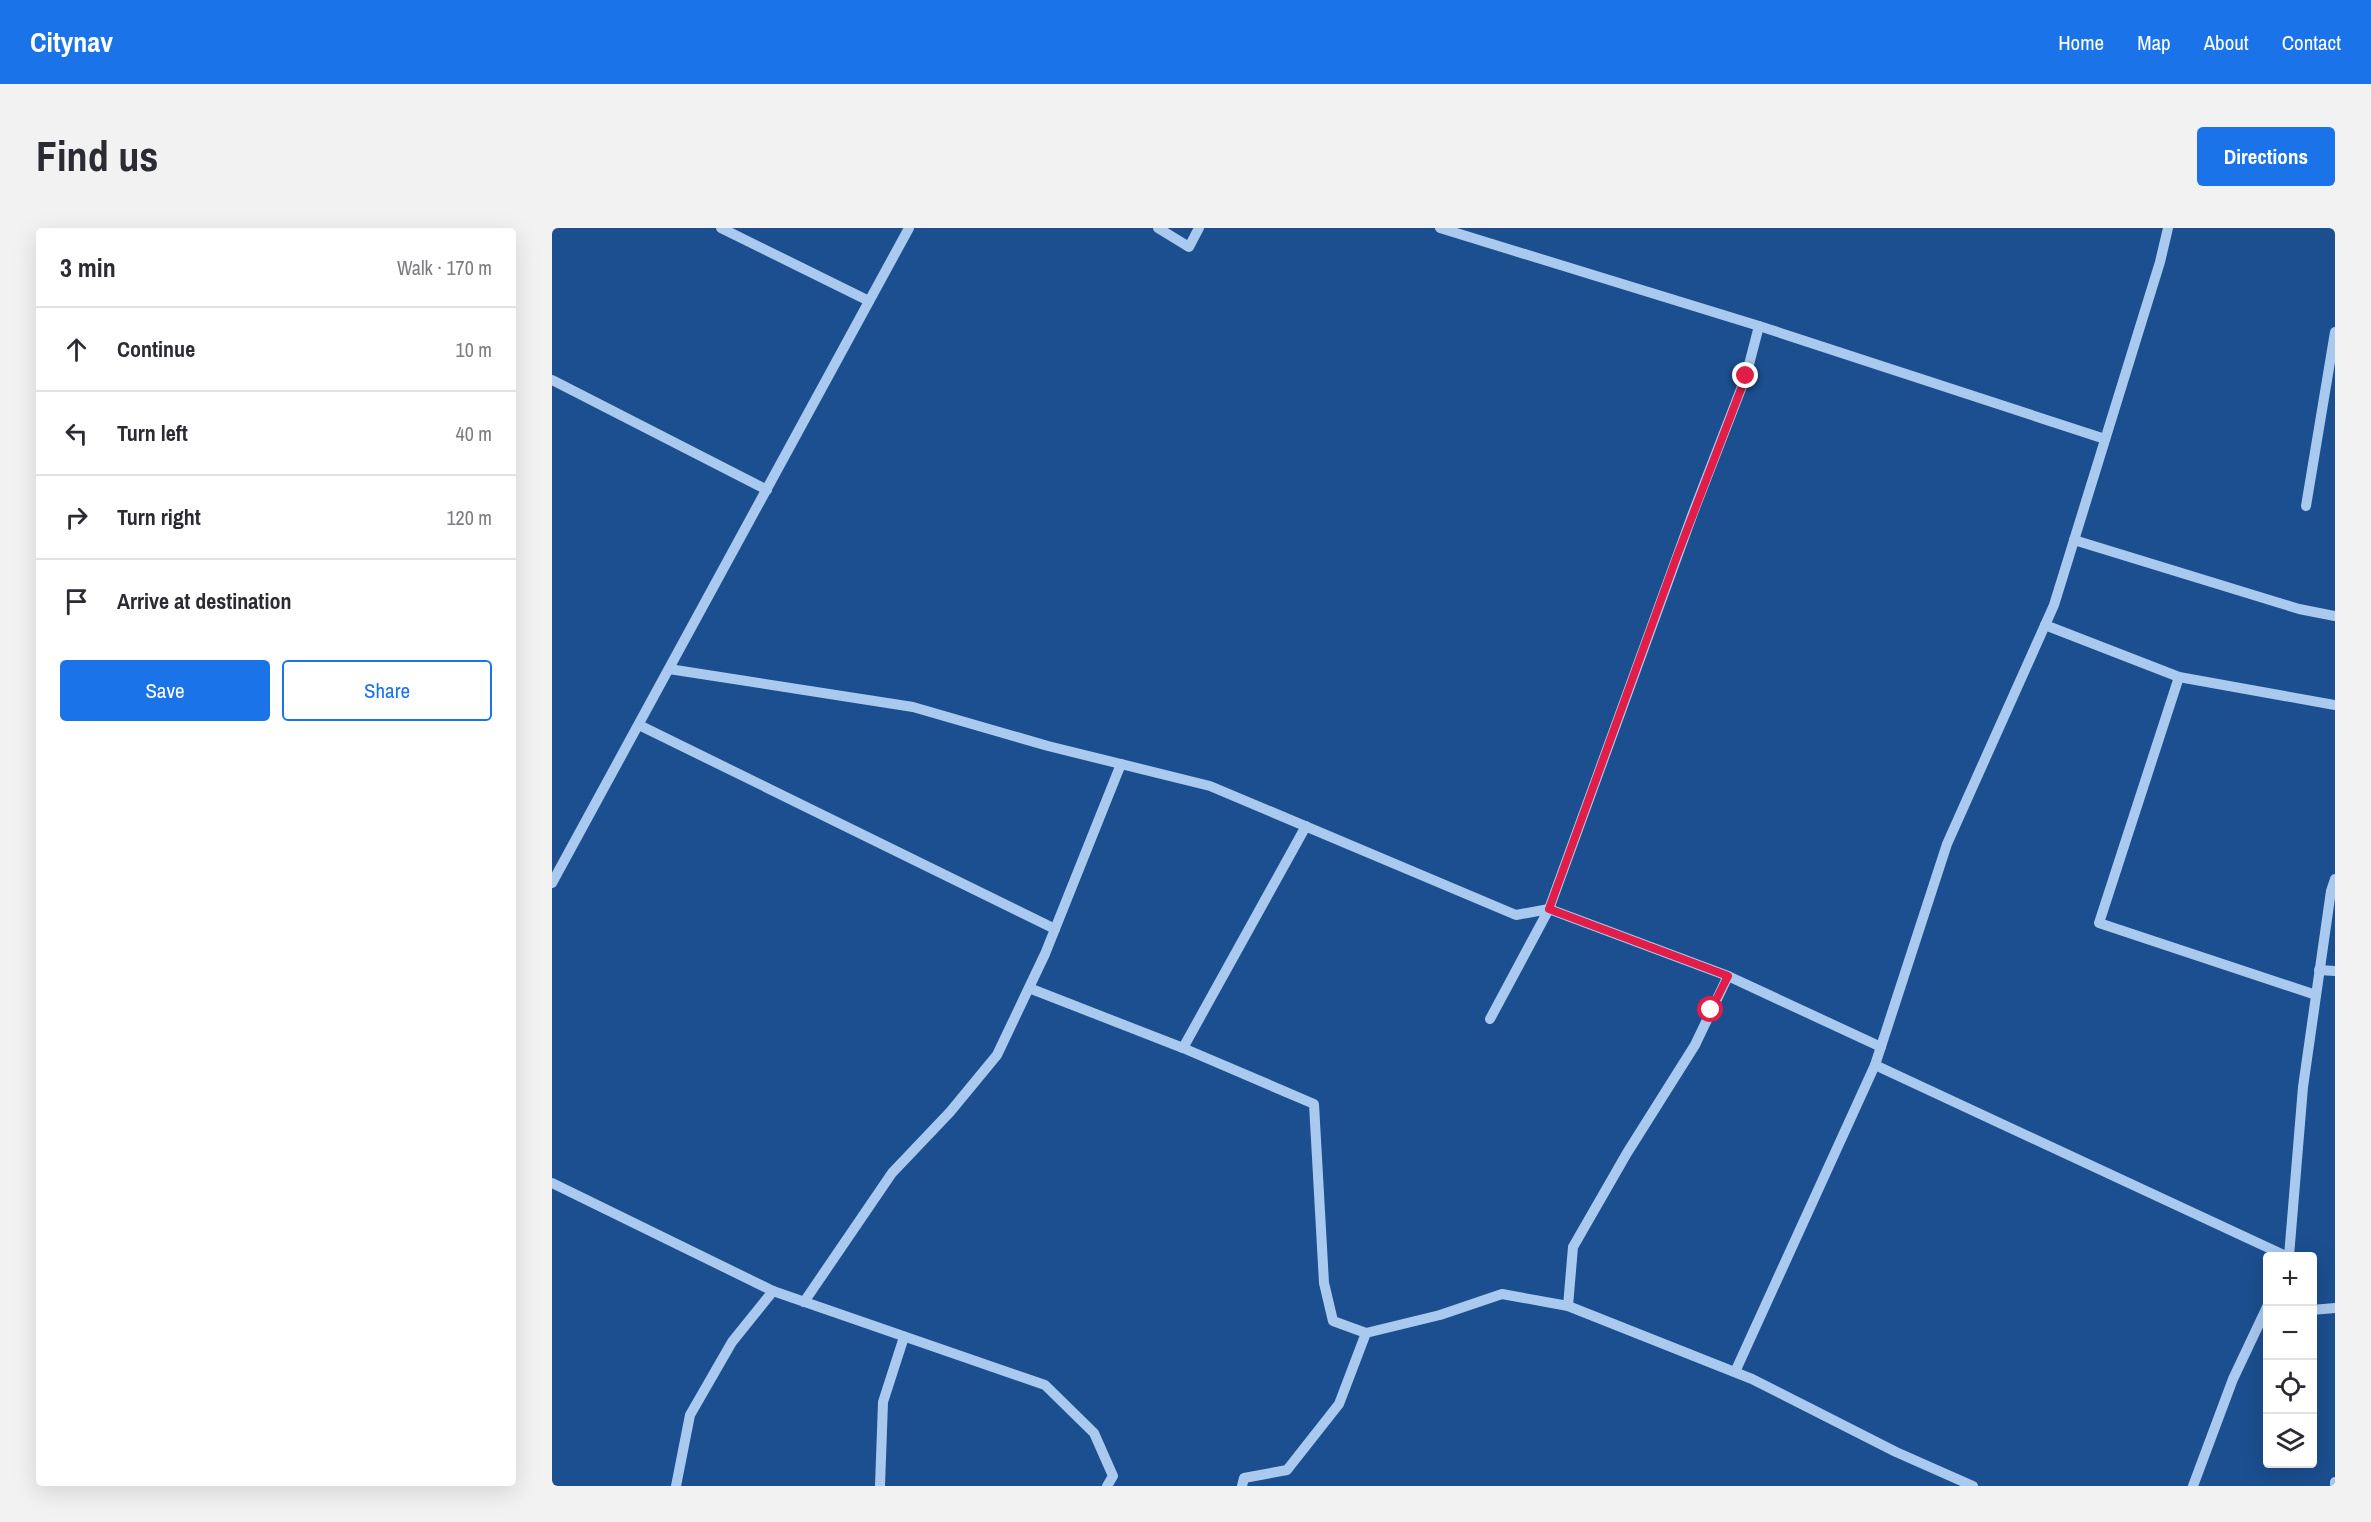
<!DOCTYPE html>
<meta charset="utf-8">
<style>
body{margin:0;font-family:"Archivo Narrow",sans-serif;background:#f2f2f3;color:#2b2b33}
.controls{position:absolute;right:18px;bottom:18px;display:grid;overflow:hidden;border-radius:6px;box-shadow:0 6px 24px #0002}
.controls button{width:54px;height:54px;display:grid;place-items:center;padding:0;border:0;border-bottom:2px solid #e1e1e2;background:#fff;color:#2b2b33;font:30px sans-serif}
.stop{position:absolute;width:18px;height:18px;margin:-14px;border:4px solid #e11d48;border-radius:50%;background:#fff}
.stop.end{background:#e11d48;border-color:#fff;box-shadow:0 2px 6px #0008}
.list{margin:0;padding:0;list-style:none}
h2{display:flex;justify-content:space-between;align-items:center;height:78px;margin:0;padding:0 24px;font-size:26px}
h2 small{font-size:20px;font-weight:400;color:#7c7c81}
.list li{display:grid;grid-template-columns:39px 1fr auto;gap:18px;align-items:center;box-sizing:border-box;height:84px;padding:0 24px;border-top:2px solid #e1e1e2}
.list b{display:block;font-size:22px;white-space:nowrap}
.list em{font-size:20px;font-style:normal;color:#7c7c81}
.actions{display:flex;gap:12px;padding:18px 24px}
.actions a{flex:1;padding:14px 0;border:2px solid #1a73e8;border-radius:6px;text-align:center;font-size:21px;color:#1a73e8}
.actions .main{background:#1a73e8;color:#fff}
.icon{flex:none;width:33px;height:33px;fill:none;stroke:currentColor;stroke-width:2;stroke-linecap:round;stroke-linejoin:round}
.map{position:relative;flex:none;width:1783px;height:1258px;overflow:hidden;border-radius:6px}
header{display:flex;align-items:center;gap:36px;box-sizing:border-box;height:84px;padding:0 30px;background:#1a73e8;color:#fff}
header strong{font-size:28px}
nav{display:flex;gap:33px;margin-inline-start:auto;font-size:21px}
.intro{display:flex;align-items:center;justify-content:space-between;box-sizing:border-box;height:144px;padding:0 36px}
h1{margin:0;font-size:42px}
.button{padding:15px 27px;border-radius:6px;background:#1a73e8;color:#fff;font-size:21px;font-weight:700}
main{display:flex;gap:36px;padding:0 36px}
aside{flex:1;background:#fff;border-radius:6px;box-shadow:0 6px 24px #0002}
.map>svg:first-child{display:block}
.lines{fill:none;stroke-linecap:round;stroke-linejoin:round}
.minor{stroke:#a9c9ee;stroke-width:10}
.route{stroke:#e11d48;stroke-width:8}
</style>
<header>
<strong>Citynav</strong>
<nav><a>Home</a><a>Map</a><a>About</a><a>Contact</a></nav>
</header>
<div class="intro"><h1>Find us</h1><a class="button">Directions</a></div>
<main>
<aside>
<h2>3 min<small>Walk · 170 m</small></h2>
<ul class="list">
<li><svg class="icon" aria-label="ahead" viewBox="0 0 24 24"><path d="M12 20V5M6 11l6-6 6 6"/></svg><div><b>Continue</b></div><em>10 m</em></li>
<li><svg class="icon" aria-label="left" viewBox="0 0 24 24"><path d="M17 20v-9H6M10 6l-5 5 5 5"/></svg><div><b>Turn left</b></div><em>40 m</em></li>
<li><svg class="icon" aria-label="right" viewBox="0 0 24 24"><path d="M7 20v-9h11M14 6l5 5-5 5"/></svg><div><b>Turn right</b></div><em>120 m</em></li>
<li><svg class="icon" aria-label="arrive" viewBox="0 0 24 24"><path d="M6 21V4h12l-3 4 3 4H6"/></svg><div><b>Arrive at destination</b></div></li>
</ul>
<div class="actions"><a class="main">Save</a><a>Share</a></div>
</aside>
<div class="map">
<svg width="1783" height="1258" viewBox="0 0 1783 1258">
<rect width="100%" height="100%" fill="#1b4f8f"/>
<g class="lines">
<g class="minor">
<polyline points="169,0 317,73"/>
<polyline points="606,0 637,19 647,0"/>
<polyline points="888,0 1207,98 1553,211"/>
<polyline points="0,152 215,262"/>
<polyline points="1754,278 1783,104"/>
<polyline points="1522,312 1747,381 1783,388"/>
<polyline points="1493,397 1627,449 1783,477"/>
<polyline points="117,441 361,479 496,518 658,558 964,687 997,681 1176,748 1329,819"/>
<polyline points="1627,449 1547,695 1764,767"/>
<polyline points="87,497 503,701"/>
<polyline points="0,655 357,0"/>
<polyline points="1767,742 1783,743"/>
<polyline points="477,760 631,820 762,876 772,1055 781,1093 814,1105"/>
<polyline points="938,791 997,681 1141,285 1194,148 1207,98"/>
<polyline points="631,820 754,598"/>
<polyline points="1323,837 1734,1028"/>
<polyline points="0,955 221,1063 493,1157 542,1205 561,1248 555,1258"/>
<polyline points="1737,1028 1751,859 1779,663 1783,651"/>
<polyline points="252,1074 340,945 398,884 445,827 493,726 569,536"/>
<polyline points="1016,1078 1021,1019 1075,925 1143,817 1176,748"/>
<polyline points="1760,1082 1783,1080"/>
<polyline points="1183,1144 1323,837 1395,616 1502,377 1608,34 1616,0"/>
<polyline points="124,1258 138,1187 180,1114 221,1063"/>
<polyline points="328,1258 331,1174 352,1109"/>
<polyline points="690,1258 692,1250 735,1242 787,1176 814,1105 888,1087 950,1066 1016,1078 1200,1151 1344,1224 1421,1258"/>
<polyline points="1641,1258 1681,1151 1716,1077"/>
<polyline points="1783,1258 1783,1254"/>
</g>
</g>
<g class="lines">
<polyline class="route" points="1159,782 1176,748 997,681 1125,328 1194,148"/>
</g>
</svg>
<div class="controls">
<button>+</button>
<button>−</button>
<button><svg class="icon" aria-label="locate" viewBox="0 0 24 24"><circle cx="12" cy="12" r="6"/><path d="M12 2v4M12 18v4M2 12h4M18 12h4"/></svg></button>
<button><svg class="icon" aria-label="layers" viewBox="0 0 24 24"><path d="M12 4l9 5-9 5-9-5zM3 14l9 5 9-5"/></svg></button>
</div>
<div class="stop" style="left:1159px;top:782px"></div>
<div class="stop end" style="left:1194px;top:148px"></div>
</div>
</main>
